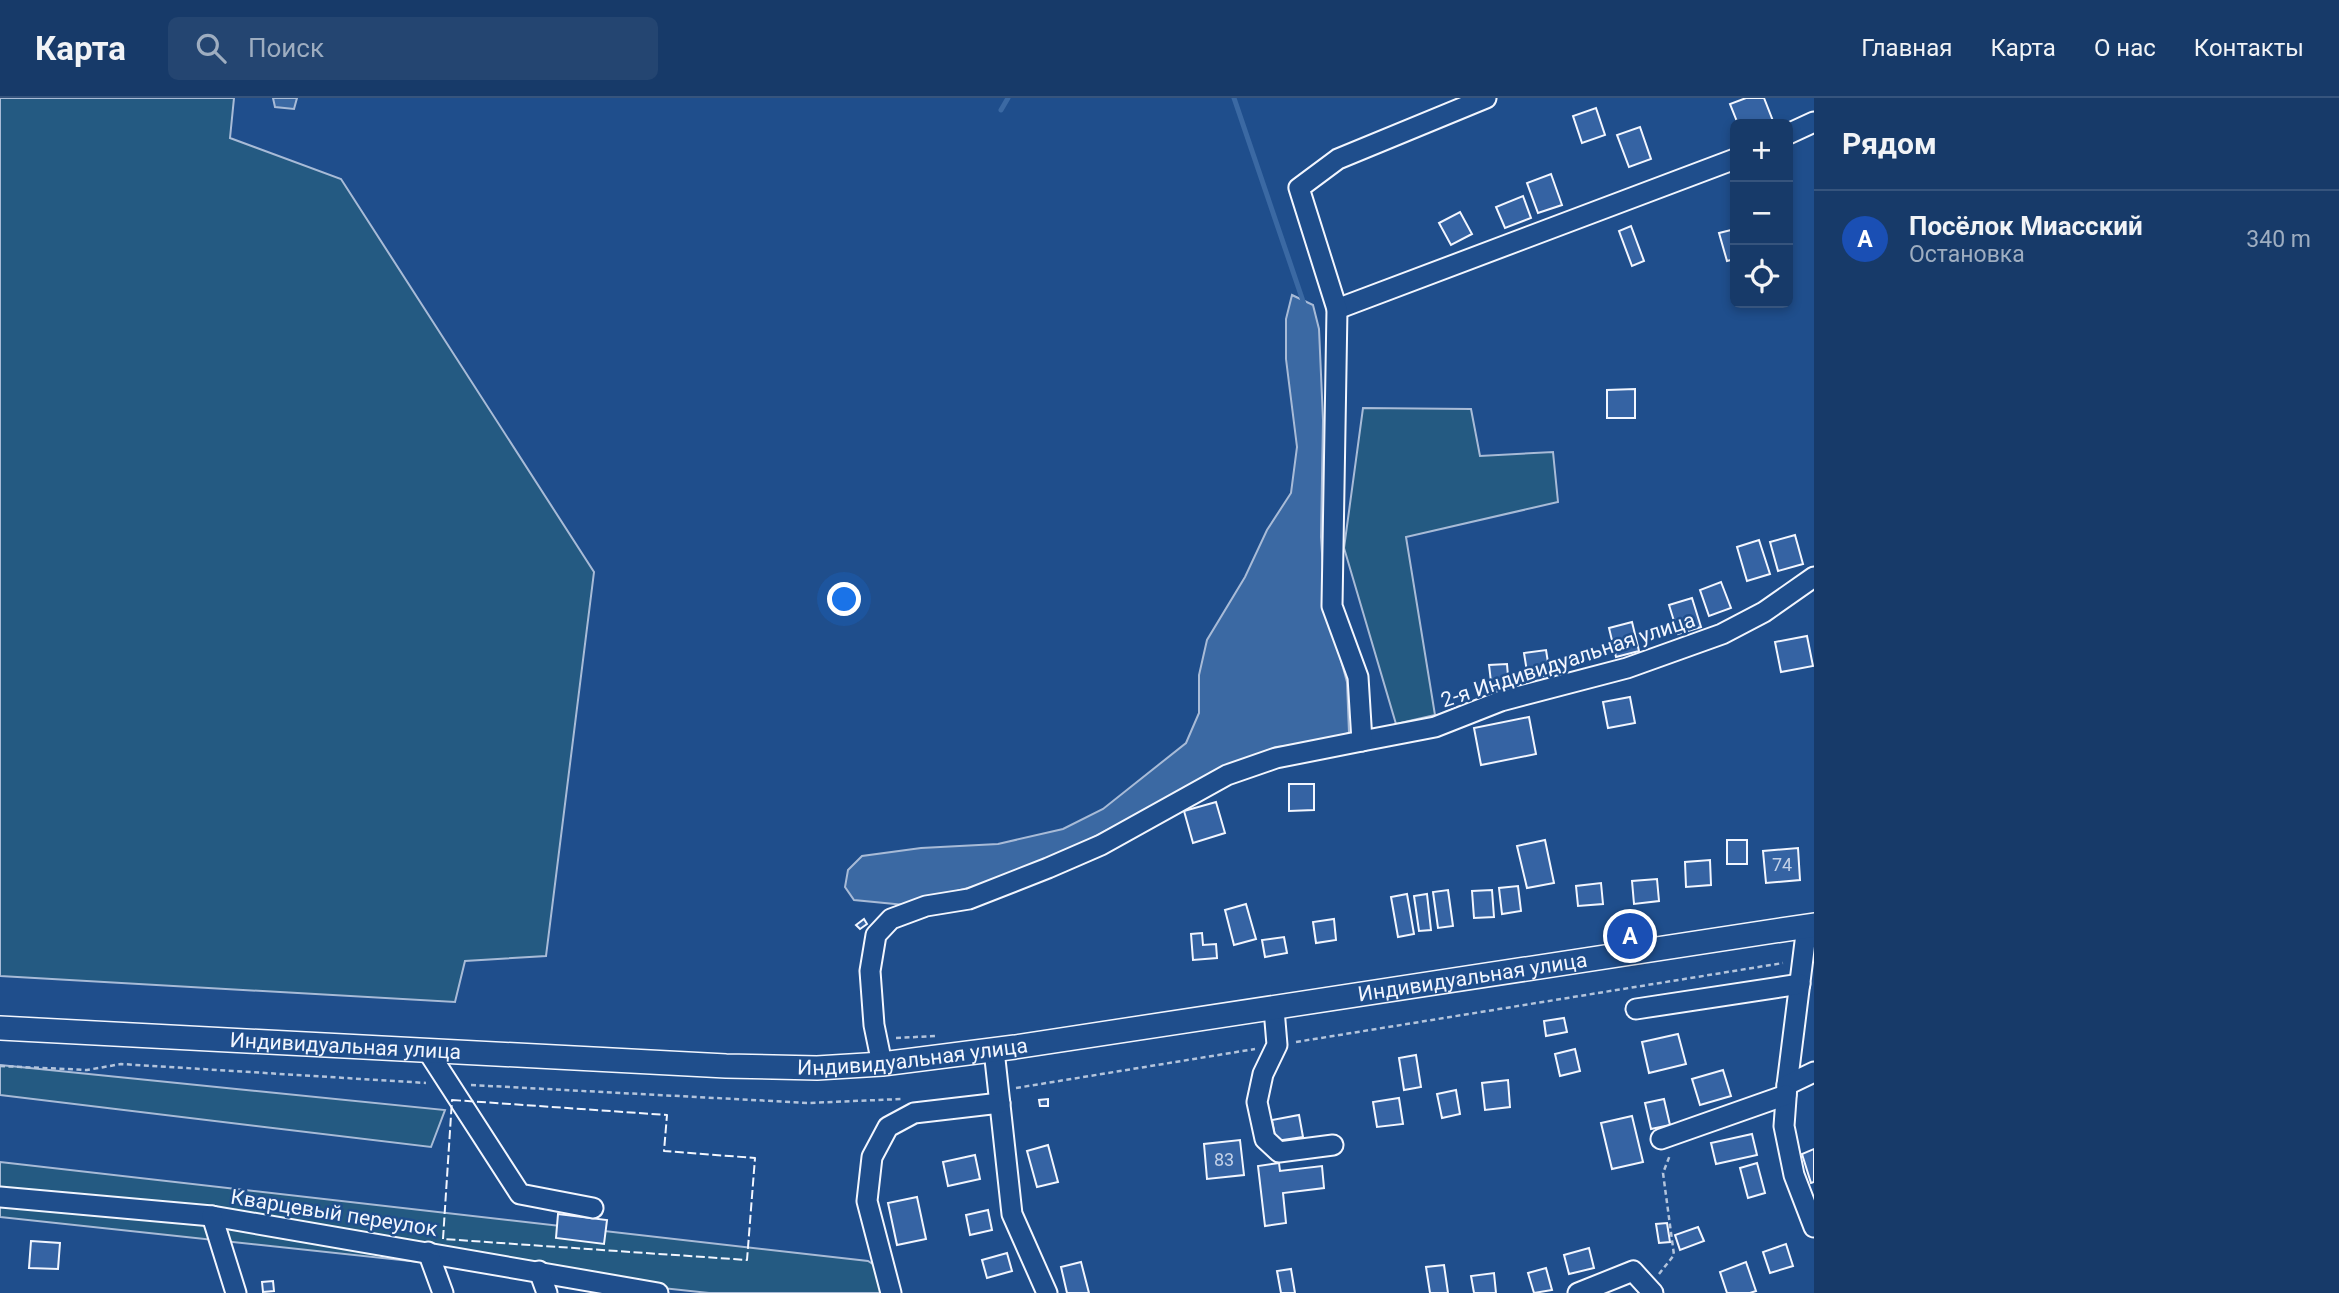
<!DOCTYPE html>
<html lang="ru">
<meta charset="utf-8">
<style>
body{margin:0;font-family:Roboto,sans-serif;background:#244571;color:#f1f3f6}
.controls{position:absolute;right:21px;top:21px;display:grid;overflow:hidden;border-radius:10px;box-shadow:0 4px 10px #0003}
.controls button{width:63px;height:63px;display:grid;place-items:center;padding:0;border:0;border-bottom:2px solid #36547d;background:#173a69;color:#f1f3f6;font:35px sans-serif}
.you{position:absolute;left:845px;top:502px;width:24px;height:24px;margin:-18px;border:5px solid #fff;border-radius:50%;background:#1a73e8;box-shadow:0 0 0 10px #1a73e833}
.badge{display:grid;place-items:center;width:46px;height:46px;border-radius:50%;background:#8bbbb9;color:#fff;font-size:23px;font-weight:700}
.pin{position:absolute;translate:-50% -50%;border:4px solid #fff;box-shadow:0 2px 7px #0006}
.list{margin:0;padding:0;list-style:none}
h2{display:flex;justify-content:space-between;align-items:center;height:91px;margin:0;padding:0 28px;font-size:30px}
h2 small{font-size:23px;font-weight:400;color:#9eadc0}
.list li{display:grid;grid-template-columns:46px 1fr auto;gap:21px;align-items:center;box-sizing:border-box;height:98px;padding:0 28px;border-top:2px solid #36547d}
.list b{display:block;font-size:26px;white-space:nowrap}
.list p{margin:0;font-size:23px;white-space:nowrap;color:#9eadc0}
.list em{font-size:23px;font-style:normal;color:#9eadc0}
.icon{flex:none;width:38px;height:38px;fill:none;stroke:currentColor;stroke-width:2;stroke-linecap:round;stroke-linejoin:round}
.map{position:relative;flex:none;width:1814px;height:1195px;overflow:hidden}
header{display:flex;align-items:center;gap:42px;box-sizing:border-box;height:98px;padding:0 35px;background:#173a69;border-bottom:2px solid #36547d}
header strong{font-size:33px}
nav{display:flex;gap:38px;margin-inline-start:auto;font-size:24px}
.search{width:490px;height:63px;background:#244571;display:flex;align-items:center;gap:18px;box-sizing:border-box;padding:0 24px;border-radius:10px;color:#9eadc0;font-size:26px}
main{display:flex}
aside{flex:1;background:#173a69}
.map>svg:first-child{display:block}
.green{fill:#245a82;stroke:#a8bbd7;stroke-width:2}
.water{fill:#3b69a3;stroke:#a8bbd7;stroke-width:2}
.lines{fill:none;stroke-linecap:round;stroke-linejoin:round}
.stream{stroke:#3b69a3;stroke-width:5}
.building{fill:#3563a3;stroke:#f2f6ff;stroke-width:2}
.minor-casing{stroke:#f2f6ff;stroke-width:23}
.major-casing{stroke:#f2f6ff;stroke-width:26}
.path{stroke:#b3c4dc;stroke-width:2.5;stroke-dasharray:5 3.5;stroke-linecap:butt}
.minor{stroke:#1f4e8c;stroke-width:19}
.major{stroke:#1f4e8c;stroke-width:23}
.fence{stroke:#f2f6ff;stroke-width:2;stroke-dasharray:9 3.5;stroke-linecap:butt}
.labels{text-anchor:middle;stroke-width:5;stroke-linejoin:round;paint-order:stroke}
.number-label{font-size:18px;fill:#c3d1e8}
.street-label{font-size:21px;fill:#f2f6ff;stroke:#1f4e8c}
</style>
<header>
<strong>Карта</strong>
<div class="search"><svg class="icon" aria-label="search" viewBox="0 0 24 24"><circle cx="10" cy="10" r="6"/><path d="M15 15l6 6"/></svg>Поиск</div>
<nav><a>Главная</a><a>Карта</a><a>О нас</a><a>Контакты</a></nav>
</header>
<main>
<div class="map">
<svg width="1814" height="1195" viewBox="0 0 1814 1195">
<rect width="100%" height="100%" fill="#1f4e8c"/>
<g class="green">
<polygon points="0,0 234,0 230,40 341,81 594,474 546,858 465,863 455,904 0,878"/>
<polygon points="1363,310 1471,311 1480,358 1553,354 1558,404 1406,439 1435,617 1396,626 1344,450"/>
<polygon points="0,967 445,1012 431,1049 0,997"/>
<polygon points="0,1064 868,1163 879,1170 882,1188 880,1195 709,1195 0,1119"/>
</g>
<g class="water">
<polygon points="273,0 297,0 294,11 275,9"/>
<polygon points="1292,197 1313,207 1319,231 1323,322 1321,439 1325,504 1347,584 1349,635 1317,645 1276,649 1234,666 1071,751 990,784 905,807 854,802 845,789 848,772 862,758 921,750 998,746 1063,731 1103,711 1186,645 1199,615 1199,577 1207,542 1245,479 1267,432 1291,395 1297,349 1286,261 1286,221"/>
</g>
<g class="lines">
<g class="stream">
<polyline points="1234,0 1304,206"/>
<polyline points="1001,12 1008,0"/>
</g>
</g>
<g class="building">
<polygon points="1746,0 1764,0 1773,23 1766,26 1738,26 1730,6"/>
<polygon points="1596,10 1605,37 1582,45 1573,18"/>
<polygon points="1640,29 1651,61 1629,69 1617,37"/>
<polygon points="1551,76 1562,107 1538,115 1527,85"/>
<polygon points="1523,98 1531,120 1505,130 1496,109"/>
<polygon points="1460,114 1472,136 1451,147 1439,125"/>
<polygon points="1631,128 1644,163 1632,168 1619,133"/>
<polygon points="1735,131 1735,161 1727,163 1719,135"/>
<polygon points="1635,291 1635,320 1607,320 1607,292"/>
<polygon points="1795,437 1803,466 1778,473 1770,444"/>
<polygon points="1759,442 1770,476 1747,483 1737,449"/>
<polygon points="1721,484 1731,510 1709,518 1700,492"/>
<polygon points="1692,500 1701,529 1678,536 1669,507"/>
<polygon points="1632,524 1639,553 1616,559 1609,530"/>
<polygon points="1807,538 1813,568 1781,574 1775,544"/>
<polygon points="1546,552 1550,577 1528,580 1524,555"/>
<polygon points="1507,566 1509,591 1492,592 1489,567"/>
<polygon points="1630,599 1635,625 1608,630 1603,604"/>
<polygon points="1529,619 1536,656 1481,667 1474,630"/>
<polygon points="1289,686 1314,686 1314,712 1289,713"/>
<polygon points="1216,704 1225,735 1193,745 1184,713"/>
<polygon points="1545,742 1554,785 1527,790 1517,748"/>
<rect x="1727" y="742" width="20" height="24"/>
<polygon points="1798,750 1800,782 1766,785 1763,753"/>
<polygon points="1710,762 1711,787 1686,789 1685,764"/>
<polygon points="1657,781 1659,803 1634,806 1632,783"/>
<polygon points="1601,785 1603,806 1578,808 1576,788"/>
<polygon points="1518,788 1521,813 1502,816 1499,790"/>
<polygon points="1448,792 1453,828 1438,830 1433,794"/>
<polygon points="1492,792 1494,819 1474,820 1472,793"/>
<polygon points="1407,796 1414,836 1398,839 1391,799"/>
<polygon points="1427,796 1431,832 1419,833 1414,798"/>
<polygon points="1246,806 1256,841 1234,847 1225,812"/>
<polygon points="864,821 867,826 860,831 856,827"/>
<polygon points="1334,821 1336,842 1316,845 1313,824"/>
<polygon points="1202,835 1203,847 1216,846 1217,860 1193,862 1191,836"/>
<polygon points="1284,839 1287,855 1265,859 1262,842"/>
<polygon points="1564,920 1567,934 1546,938 1544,923"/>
<polygon points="1678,936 1686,966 1649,975 1642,944"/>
<polygon points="1575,951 1580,973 1560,978 1555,956"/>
<polygon points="1416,957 1421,989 1404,992 1399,960"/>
<polygon points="1723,972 1731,998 1700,1007 1692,981"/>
<polygon points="1508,982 1510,1009 1485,1012 1482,985"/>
<polygon points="1456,992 1460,1016 1442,1020 1437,996"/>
<polygon points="1399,1000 1403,1026 1377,1029 1373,1004"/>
<polygon points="1048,1001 1048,1008 1040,1008 1039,1002"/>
<polygon points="1664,1001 1670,1027 1651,1031 1645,1005"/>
<polygon points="1299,1017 1303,1039 1276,1043 1272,1022"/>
<polygon points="1632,1018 1643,1064 1612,1071 1601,1025"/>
<polygon points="1752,1036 1757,1057 1716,1066 1711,1045"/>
<polygon points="1240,1042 1244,1077 1207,1081 1204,1046"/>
<polygon points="1048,1047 1058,1084 1037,1089 1027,1053"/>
<polygon points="1814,1051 1814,1084 1811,1085 1802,1056"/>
<polygon points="975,1057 980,1081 948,1088 943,1064"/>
<polygon points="1279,1065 1280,1073 1322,1068 1324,1090 1283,1095 1286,1125 1265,1128 1258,1068"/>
<polygon points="1757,1065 1765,1095 1748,1100 1740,1070"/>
<polygon points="917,1099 926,1141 897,1147 888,1105"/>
<polygon points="988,1112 992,1132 970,1137 966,1117"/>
<polygon points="558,1116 607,1122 604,1146 556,1140"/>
<polygon points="1667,1125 1670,1144 1659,1145 1656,1126"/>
<polygon points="1698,1129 1704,1143 1680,1152 1675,1137"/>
<polygon points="31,1143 60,1145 58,1171 29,1170"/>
<polygon points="1786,1146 1793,1168 1770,1175 1763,1154"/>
<polygon points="1589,1150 1594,1170 1569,1176 1564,1157"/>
<polygon points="1007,1155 1012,1173 987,1180 982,1162"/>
<polygon points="1081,1164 1089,1195 1067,1195 1061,1169"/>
<polygon points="1746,1164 1756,1193 1750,1195 1727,1195 1720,1174"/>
<polygon points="1444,1167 1448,1195 1430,1195 1426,1169"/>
<polygon points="1546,1170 1552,1192 1534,1195 1528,1175"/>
<polygon points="1291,1171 1295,1195 1281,1195 1277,1173"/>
<polygon points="1494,1175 1496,1195 1474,1195 1471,1178"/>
<polygon points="273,1183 274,1193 263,1194 262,1184"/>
</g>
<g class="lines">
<defs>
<g id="minor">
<polyline points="1788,36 1814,24"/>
<polyline points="1337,211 1735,61"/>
<polyline points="1362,643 1435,629 1501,603 1627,570 1722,536 1764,514 1814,479"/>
<polyline points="1807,828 1787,987 1784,1028 1794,1077 1814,1129"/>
<polyline points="1274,911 1277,947 1263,976 1257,1004 1265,1041 1279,1054 1333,1047"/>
<polyline points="1636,911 1800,886"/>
<polyline points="427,952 520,1096 593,1110"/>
<polyline points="994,952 1012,1116 1047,1195"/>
<polyline points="882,966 874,927 870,873 876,837 891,821 926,808 969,801 1048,770 1101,747 1227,677 1276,660 1362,643 1358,579 1332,508 1337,211 1299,90 1338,61 1486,0"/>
<polyline points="1787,987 1814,974"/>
<polyline points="1661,1041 1786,997"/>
<polyline points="0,1099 212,1118 658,1195"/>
<polyline points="212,1118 236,1195"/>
<polyline points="428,1154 443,1195"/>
<polyline points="539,1173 547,1195"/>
<polyline points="891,1195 867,1103 872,1059 888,1029 914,1015 1000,1005"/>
<polyline points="1578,1195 1633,1173 1653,1195"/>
</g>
<g id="major">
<path id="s1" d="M0 930 726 968 817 970 882 966 1015 949 1814 827"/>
</g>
</defs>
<use href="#minor" class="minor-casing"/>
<use href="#major" class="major-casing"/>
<g class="path">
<polyline points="896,940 935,938"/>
<polyline points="1296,944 1783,865"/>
<polyline points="0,968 87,972 121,966 426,985"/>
<polyline points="471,987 809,1005 901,1001"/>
<polyline points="1016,990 1255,951"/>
<polyline points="1659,1176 1674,1157 1663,1075 1670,1057"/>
</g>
<use href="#minor" class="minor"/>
<use href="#major" class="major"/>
<polygon class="fence" points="452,1002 667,1017 664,1053 755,1060 747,1162 443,1141"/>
</g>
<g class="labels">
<g class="number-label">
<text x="1782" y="773">74</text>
<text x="1224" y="1068">83</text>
</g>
<g class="street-label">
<text transform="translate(1568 562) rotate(-18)" y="7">2-я Индивидуальная улица</text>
<text dy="7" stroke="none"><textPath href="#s1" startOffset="1480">Индивидуальная улица</textPath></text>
<text dy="7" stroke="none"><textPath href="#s1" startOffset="346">Индивидуальная улица</textPath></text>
<text dy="7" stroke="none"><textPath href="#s1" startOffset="914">Индивидуальная улица</textPath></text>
<text transform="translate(334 1115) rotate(9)" y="7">Кварцевый переулок</text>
</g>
</g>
</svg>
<div class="controls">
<button>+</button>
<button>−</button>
<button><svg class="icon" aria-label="locate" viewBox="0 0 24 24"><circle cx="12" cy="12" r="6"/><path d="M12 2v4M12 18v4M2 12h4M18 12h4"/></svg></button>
</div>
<div class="you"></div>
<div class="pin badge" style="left:1630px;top:838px;background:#1a4fb4">A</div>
</div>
<aside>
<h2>Рядом<small></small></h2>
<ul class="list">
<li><span class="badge" style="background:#1a4fb4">A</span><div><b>Посёлок Миасский</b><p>Остановка</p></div><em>340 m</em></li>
</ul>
</aside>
</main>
